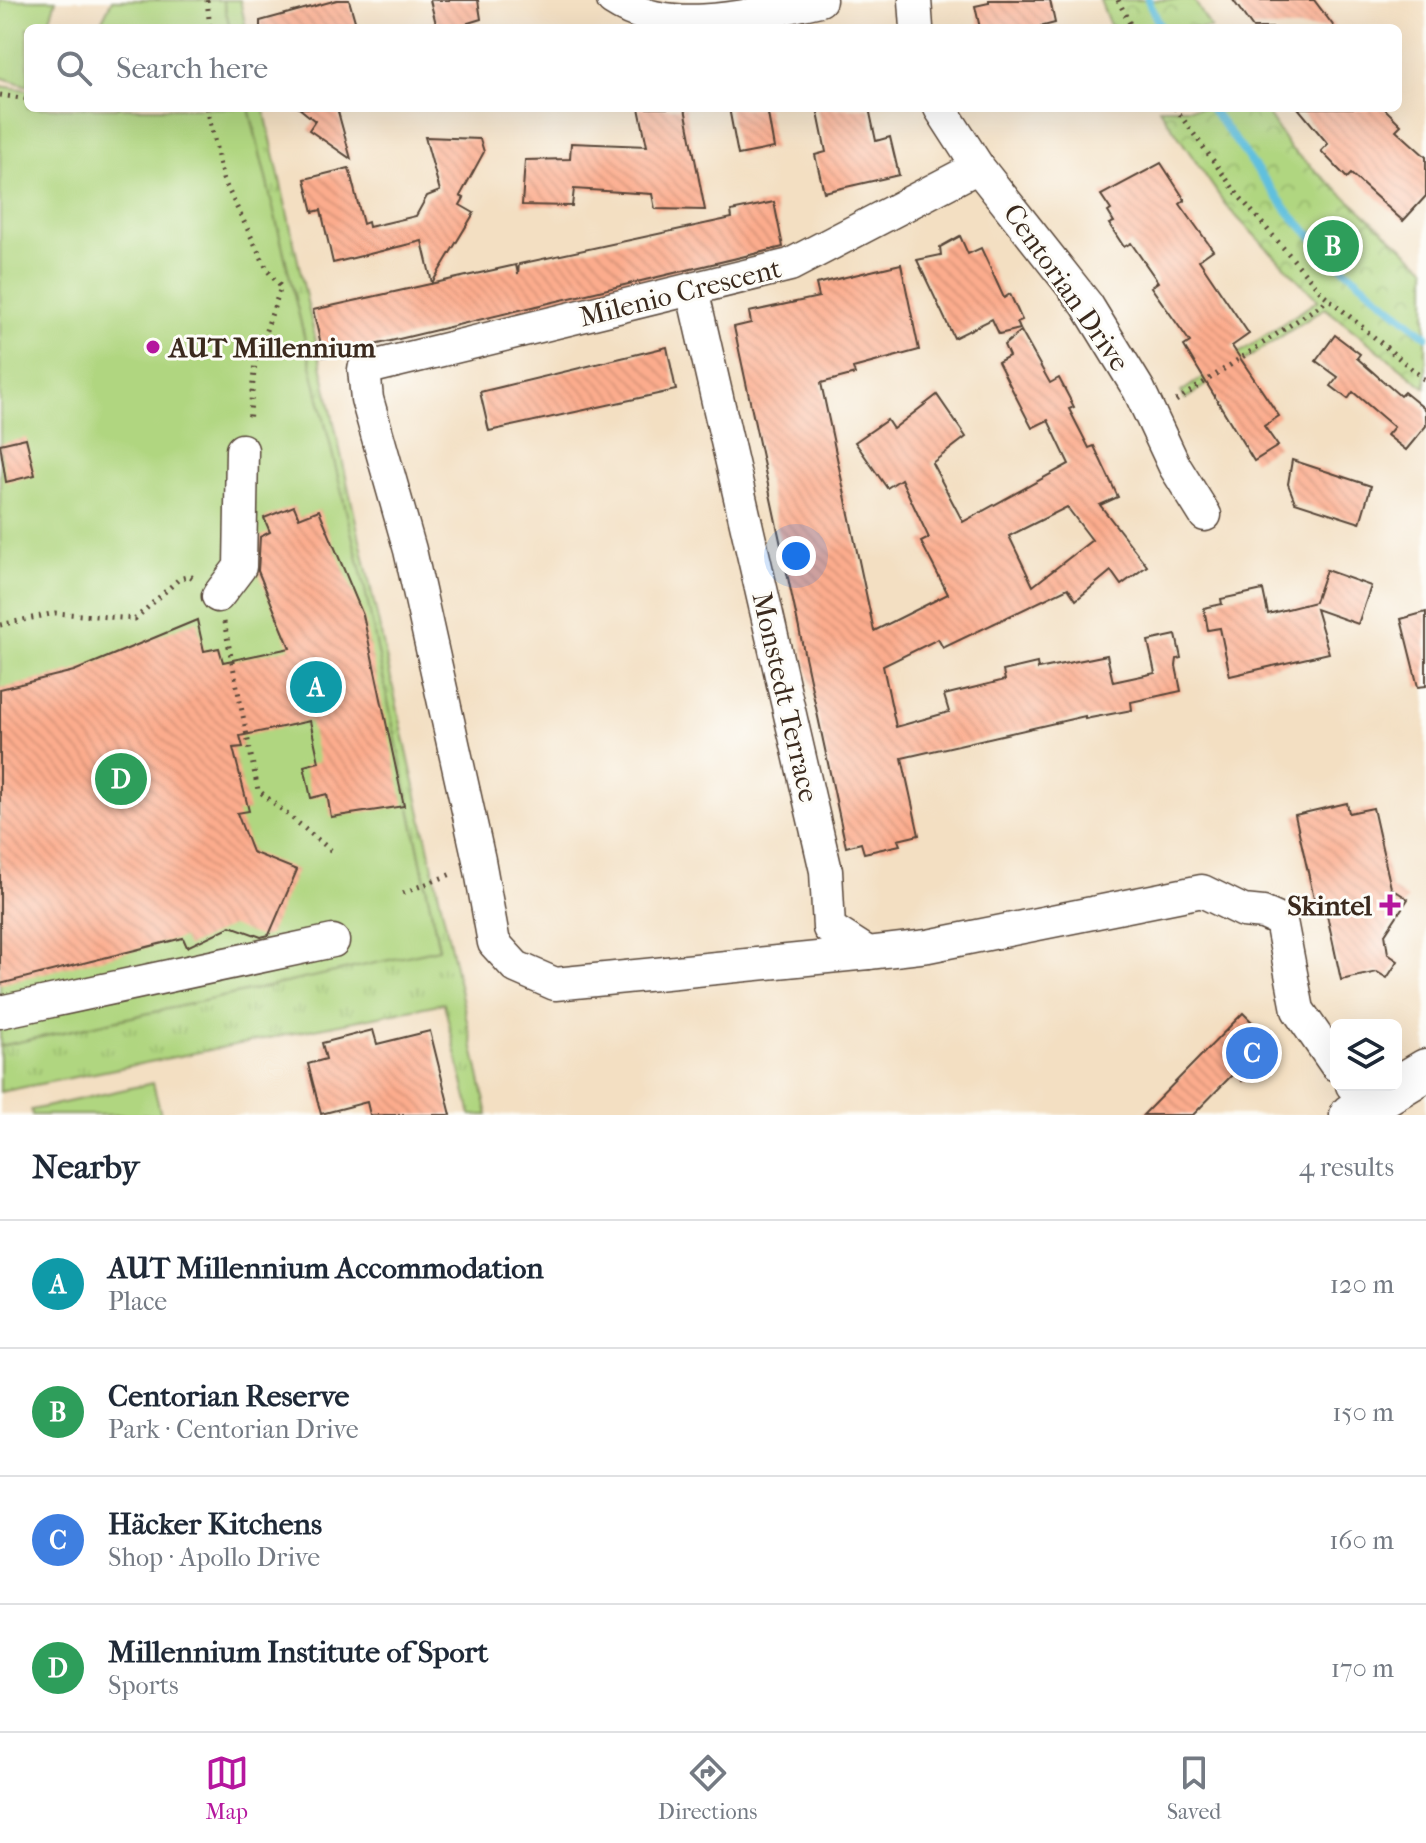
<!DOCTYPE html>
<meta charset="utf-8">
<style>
body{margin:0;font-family:"IM FELL French Canon",serif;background:#f2f2f3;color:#1f2937}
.controls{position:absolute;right:24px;bottom:24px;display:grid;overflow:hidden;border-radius:12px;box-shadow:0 8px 32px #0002}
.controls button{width:72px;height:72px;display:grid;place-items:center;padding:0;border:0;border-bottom:2px solid #e0e1e3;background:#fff;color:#1f2937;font:40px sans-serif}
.you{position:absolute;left:796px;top:556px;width:28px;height:28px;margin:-20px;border:6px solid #fff;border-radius:50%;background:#1a73e8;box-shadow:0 0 0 12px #1a73e833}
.badge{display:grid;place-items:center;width:52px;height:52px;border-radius:50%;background:#b5179e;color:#fff;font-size:26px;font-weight:700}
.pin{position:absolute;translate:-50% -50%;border:4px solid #fff;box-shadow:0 2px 8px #0006}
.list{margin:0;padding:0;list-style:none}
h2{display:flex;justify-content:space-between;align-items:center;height:104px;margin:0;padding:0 32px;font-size:34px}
h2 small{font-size:26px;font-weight:400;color:#747a83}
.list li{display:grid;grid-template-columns:52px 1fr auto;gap:24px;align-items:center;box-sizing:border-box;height:128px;padding:0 32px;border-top:2px solid #e0e1e3}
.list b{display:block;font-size:30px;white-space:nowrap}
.list p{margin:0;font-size:26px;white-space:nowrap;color:#747a83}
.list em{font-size:26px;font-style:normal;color:#747a83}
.icon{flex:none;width:44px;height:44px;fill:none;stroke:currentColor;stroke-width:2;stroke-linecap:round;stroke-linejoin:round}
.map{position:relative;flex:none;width:1426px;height:1115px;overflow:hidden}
.search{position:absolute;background:#fff;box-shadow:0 8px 32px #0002;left:24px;right:24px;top:24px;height:88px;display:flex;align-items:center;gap:20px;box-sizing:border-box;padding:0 28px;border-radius:12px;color:#747a83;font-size:30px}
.sheet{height:616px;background:#fff}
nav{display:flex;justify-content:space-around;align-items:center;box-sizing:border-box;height:112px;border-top:2px solid #e0e1e3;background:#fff;font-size:22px;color:#747a83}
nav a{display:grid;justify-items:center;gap:4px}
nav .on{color:#b5179e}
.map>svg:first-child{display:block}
.grass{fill:url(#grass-tufts);stroke:#76804f;stroke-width:2}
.park{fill:url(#park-crowns);stroke:#76804f;stroke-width:2}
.garden{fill:#b0d680;stroke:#76804f;stroke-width:2}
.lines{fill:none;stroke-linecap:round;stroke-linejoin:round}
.stream{stroke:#60c0de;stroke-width:8}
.building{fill:url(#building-back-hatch);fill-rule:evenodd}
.minor-casing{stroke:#574537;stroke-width:35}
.major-casing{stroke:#574537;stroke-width:45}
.path{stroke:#574537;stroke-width:5;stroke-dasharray:2 6;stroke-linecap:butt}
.minor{stroke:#fff;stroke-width:32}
.major{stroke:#fff;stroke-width:42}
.poi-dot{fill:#b5179e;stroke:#fdfcf7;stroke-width:3}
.labels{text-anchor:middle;stroke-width:6;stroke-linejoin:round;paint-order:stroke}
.street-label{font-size:28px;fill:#3b2a1e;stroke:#fdfcf7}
.poi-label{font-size:28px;font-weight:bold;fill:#3b2a1e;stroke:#fdfcf7;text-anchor:start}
</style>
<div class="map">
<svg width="1426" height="1115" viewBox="0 0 1426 1115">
<defs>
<pattern id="grass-tufts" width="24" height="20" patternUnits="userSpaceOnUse" patternTransform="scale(2)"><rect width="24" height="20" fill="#b0d680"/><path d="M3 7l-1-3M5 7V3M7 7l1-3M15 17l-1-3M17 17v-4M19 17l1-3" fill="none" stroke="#98b86e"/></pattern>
<pattern id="park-crowns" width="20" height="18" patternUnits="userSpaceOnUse" patternTransform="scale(2)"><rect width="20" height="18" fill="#b0d680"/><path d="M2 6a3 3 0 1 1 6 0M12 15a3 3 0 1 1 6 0" fill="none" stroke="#98b86e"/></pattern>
<pattern id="building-back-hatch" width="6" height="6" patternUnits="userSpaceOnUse" patternTransform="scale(2)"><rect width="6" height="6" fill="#fcac8d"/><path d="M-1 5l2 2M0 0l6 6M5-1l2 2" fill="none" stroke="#d99479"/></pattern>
</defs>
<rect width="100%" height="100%" fill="#fdfcf7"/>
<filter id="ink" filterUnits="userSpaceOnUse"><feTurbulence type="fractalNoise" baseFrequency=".0125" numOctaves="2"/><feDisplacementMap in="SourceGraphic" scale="16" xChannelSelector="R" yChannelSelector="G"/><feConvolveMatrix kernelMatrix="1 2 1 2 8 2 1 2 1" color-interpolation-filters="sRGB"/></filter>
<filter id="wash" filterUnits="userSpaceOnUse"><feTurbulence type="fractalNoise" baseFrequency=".006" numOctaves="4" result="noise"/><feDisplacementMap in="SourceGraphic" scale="32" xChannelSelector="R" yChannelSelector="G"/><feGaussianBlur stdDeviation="1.8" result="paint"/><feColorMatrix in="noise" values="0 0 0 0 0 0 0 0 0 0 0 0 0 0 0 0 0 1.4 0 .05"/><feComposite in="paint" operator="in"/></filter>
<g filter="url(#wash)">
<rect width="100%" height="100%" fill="#f3dfc2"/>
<g class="grass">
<polygon points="223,0 240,0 246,28 230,28"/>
<polygon points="249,108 264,108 488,1115 471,1115 444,1003 0,1092 0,1046 439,948 364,585"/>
</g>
<g class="park">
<polygon points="1100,0 1194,0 1211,28 1111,28"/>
<polygon points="1159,108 1264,108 1290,148 1426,268 1426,388 1325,308 1185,399 1181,392 1318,300 1227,207"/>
</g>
<g class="garden">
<polygon points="0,0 56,0 47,28 28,28 28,86 0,77"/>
<polygon points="112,0 223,0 230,28 98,28"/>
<polygon points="0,86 28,90 28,108 249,108 364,585 439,949 0,1046"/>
<polygon points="153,1083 161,1115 32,1115 31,1110 36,1109"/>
</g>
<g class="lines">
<g class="stream">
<polyline points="1148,0 1161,28"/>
<polyline points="1211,108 1290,214 1340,265 1426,336"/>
</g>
</g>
<g id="blocks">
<g class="building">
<polygon points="337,0 349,0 357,28 260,28 260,21"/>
<polygon points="430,0 478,0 481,19 468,23 469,28 437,28"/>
<polygon points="989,0 1050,0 1055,23 1036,28 980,28 975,6 989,3"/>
<polygon points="1233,0 1314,0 1335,28 1253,28"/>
<polygon points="299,108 337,108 351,159 309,130 315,121"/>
<polygon points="639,108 685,108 705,210 655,209 652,194 574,189 572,206 522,205 525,160 570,159 571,143 647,146"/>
<polygon points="729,108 767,108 774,148 738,155"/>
<polygon points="817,108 869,108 876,141 890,137 899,175 824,192 815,155 826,152"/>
<polygon points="1298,108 1384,108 1401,125 1396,130 1426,157 1426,196 1403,221 1351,174 1347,178 1321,151 1328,144"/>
<polygon points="425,137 480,139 484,152 460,196 464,198 460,205 474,213 432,283 422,241 333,263 321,210 313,212 305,179 349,168 363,224 368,222 369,227 416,216 427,196 440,191"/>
<polygon points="1161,163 1185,200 1180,204 1213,250 1199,260 1249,334 1232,346 1279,416 1264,426 1278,446 1254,461 1184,346 1190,342 1151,287 1158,282 1131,243 1124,247 1109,224 1114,222 1108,212 1111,210 1101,195"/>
<polygon points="774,202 783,247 324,357 313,310 516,265 518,274 519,264 732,218 731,211"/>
<polygon points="960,236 968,254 981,248 1004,298 1010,294 1022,320 1017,322 1020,329 999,334 992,319 954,338 917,260 941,255 940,247"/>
<path d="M901 264 919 350 853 368 855 374 821 383 874 631 948 594 921 542 929 538 901 479 887 488 855 442 887 420 893 429 937 395 966 437 932 463 963 522 1069 464 1048 420 1032 428 998 362 1009 356 1004 345 1021 331 1050 383 1059 378 1074 407 1069 409 1089 448 1094 446 1118 497 1100 505 1147 566 1121 585 1111 571 1076 600 1068 588 943 648 938 639 883 666 896 727 949 712 944 695 1005 680 1003 671 1037 663 1038 669 1107 655 1113 682 1155 673 1148 641 1176 635 1181 658 1177 659 1176 666 1181 691 1131 702 1132 710 1085 719V716L902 758 919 835 898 840 900 845 864 853 861 843 846 847 734 327 751 323 749 312 819 297 816 284ZM1067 507 1092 540 1033 586 1009 536Z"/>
<polygon points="1335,335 1360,354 1357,358 1400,396 1404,392 1426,410 1426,426 1406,450 1387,435 1394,427 1353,392 1348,399 1331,386 1338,377 1316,361"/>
<polygon points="667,347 676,390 489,431 480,392"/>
<polygon points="26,438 35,475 6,482 0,444"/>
<polygon points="1292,460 1371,486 1360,523 1295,502 1288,484"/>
<polygon points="294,506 299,518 319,510 363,615 404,806 331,817 327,794 311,798 304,766 319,762 310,721 240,736 243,747 233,748 249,811 237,813 252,852 297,870 269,935 261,937 231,926 187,947 183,938 0,984 0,689 74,671 197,620 204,651 219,648 223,662 290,648 258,571 260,537 270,532 264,518"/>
<polygon points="1326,570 1371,586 1358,624 1316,609 1329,653 1230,676 1220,628 1208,630 1204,608 1222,604 1221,599 1263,590 1268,614 1315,602"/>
<polygon points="1426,612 1426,686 1418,687 1401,619"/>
<polygon points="1347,803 1349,813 1373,808 1391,888 1408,899 1385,934 1388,954 1398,961 1387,978 1377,972 1341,980 1324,901 1315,903 1295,815"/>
<polygon points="1243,1013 1276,1046 1242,1081 1234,1073 1193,1115 1143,1115"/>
<polygon points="373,1030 377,1044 430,1031 451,1115 370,1115 367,1102 321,1114 308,1064 326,1059 322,1043"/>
</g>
</g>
</g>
<g filter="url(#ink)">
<use href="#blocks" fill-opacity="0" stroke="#574537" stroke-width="2"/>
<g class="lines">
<defs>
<g id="minor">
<path d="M613 0C672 39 756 14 820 0"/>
<polyline points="915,0 917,28"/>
<polyline points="940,108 978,167 1087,305 1139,390 1175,467 1205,515"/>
<polyline points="692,289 826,871 829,928 868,953 928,946 1202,891 1243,911 1263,913 1281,921 1298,1010 1336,1065"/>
<polyline points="218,596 240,567 242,450"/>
<polyline points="868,953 555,984 516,967 494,943 479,860 410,550 367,399 364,369 790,265 978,167"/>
<polyline points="0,1012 333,941"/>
<polyline points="1352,1085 1367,1104"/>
</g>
<polyline id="major" points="1351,1115 1426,1070"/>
</defs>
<use href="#minor" class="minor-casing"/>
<use href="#major" class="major-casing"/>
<g class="path">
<polyline points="207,0 210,28"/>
<polyline points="1118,0 1132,28"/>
<polyline points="0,95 28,99"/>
<polyline points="207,108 223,179 268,271 281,287 255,362 249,422"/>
<polyline points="1175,108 1238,195 1322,293 1426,381"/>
<polyline points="1176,401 1328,300"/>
<polyline points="224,622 258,790 333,852"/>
<polyline points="0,625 55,613 135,619 179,579 190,576 196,580"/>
<polyline points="403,893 454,873"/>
</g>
<use href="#minor" class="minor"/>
<use href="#major" class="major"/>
</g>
</g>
<g class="poi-dot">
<circle cx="153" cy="347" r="8"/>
<path d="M1386 893h8v8h8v8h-8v8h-8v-8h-8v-8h8z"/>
</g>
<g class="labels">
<g class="street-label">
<text transform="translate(1067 287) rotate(55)" y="10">Centorian Drive</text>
<text transform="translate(680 292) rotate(-14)" y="10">Milenio Crescent</text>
<text transform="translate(786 697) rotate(77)" y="10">Monstedt Terrace</text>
</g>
<g class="poi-label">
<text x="169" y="357">AUT Millennium</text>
<text x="1372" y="915" text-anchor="end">Skintel</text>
</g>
</g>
</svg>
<div class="controls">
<button><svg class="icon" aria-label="layers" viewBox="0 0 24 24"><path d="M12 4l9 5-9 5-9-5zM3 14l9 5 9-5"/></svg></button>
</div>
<div class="you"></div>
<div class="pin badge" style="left:316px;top:687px;background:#0f9aa8">A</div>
<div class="pin badge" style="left:1333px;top:246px;background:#2e9e5b">B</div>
<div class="pin badge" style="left:1252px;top:1053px;background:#3f7fe0">C</div>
<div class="pin badge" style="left:121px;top:779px;background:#2e9e5b">D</div>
<div class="search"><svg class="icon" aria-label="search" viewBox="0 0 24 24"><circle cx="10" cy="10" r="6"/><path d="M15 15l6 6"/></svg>Search here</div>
</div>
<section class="sheet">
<h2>Nearby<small>4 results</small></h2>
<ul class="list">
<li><span class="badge" style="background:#0f9aa8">A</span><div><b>AUT Millennium Accommodation</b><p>Place</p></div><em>120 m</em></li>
<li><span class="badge" style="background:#2e9e5b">B</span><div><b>Centorian Reserve</b><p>Park · Centorian Drive</p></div><em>150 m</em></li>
<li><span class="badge" style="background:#3f7fe0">C</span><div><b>Häcker Kitchens</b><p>Shop · Apollo Drive</p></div><em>160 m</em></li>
<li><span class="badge" style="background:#2e9e5b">D</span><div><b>Millennium Institute of Sport</b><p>Sports</p></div><em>170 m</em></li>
</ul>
</section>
<nav>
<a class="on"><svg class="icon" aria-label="map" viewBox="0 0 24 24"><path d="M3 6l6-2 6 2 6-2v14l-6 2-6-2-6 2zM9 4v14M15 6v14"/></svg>Map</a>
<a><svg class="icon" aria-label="directions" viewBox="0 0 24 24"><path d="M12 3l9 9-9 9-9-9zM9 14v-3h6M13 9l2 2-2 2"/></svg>Directions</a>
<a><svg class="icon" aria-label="saved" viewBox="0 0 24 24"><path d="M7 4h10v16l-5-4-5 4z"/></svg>Saved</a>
</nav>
